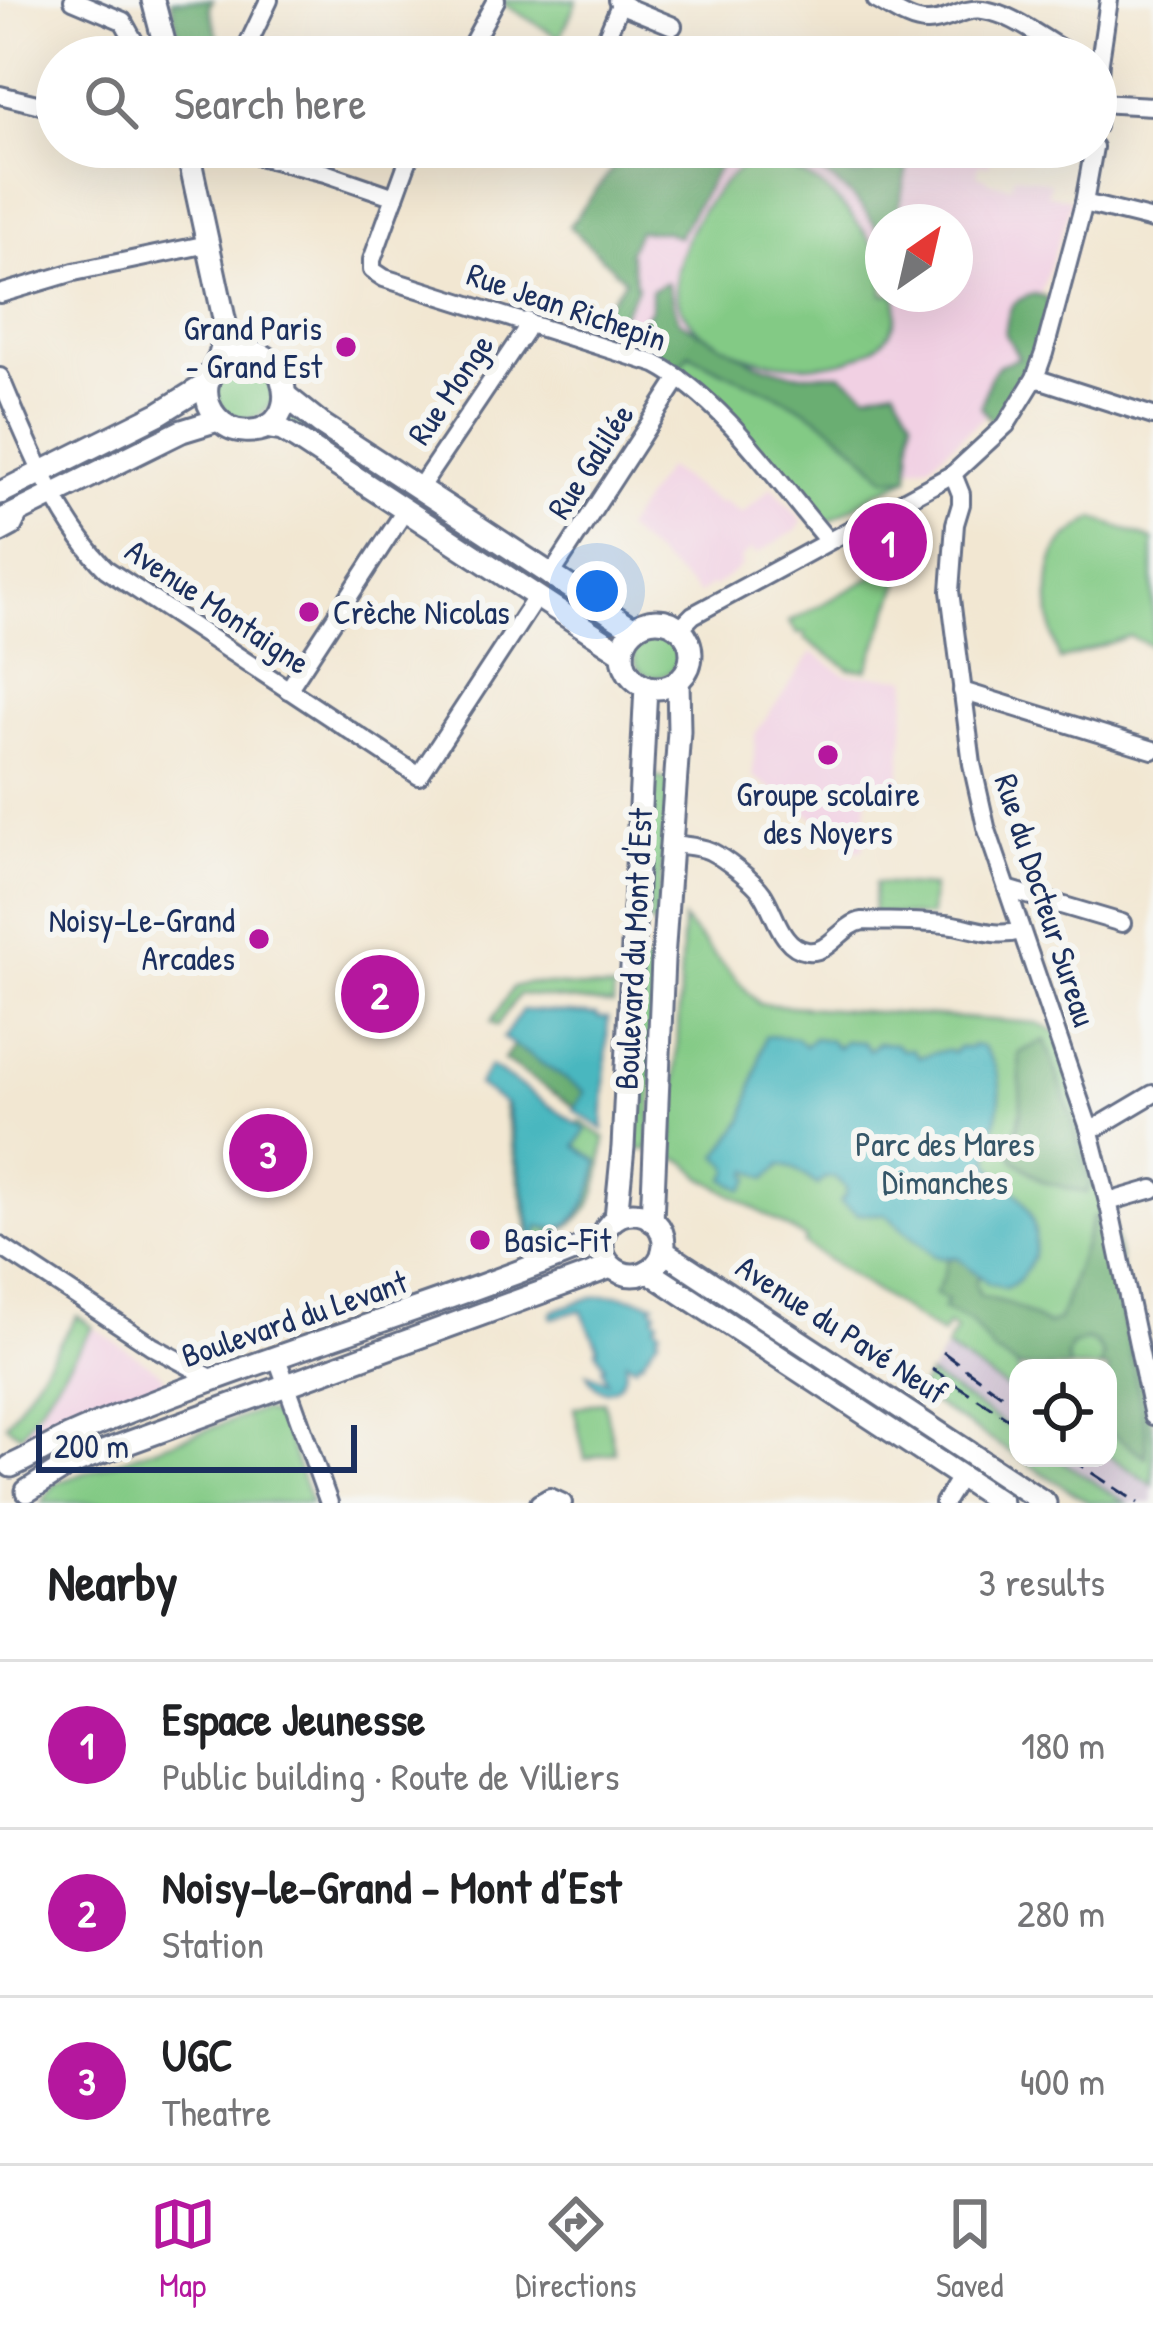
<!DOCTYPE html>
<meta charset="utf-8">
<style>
body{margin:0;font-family:"Patrick Hand",sans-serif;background:#f2f2f2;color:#202124}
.controls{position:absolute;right:36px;bottom:36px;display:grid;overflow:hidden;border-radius:24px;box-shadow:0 12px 48px #0002}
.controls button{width:108px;height:108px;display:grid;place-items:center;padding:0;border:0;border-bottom:3px solid #e0e0e0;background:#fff;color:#202124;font:60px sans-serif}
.compass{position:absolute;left:865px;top:204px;width:108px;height:108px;border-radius:50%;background:#fff;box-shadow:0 12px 48px #0002;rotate:34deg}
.scale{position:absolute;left:36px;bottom:30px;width:321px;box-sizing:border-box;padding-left:12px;border:6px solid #1b2f5e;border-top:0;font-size:33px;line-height:42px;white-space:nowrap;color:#1b2f5e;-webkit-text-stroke:9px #f6f6f2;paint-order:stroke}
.you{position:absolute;left:597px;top:591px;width:42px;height:42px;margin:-30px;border:9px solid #fff;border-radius:50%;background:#1a73e8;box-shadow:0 0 0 18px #1a73e833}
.badge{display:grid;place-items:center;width:78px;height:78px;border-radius:50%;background:#b5179e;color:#fff;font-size:39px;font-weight:700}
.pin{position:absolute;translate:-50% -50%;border:6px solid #fff;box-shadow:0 3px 12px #0006}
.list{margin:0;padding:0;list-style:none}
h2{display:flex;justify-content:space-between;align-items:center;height:156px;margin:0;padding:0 48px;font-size:51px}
h2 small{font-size:39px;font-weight:400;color:#757577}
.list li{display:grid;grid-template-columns:78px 1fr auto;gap:36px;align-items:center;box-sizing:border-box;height:168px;padding:0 48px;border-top:3px solid #e0e0e0}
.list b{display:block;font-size:45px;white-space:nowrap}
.list p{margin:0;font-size:39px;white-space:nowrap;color:#757577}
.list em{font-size:39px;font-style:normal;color:#757577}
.icon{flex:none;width:66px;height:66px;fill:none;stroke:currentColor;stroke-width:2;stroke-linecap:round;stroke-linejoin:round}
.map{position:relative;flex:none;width:1153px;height:1503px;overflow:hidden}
.search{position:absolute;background:#fff;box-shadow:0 12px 48px #0002;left:36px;right:36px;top:36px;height:132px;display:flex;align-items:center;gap:30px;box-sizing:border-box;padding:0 42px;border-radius:66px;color:#757577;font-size:45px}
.sheet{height:660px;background:#fff}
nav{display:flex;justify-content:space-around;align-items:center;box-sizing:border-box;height:168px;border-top:3px solid #e0e0e0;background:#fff;font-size:33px;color:#757577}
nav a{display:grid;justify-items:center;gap:6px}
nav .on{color:#b5179e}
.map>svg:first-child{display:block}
.built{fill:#f1d0e3;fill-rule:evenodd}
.industrial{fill:#cebed1}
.green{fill:#83ca85;stroke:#4f7c72;stroke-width:3}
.forest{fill:#6aae72;stroke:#426e68;stroke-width:3}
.water{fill:#48b7bf;stroke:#32738e;stroke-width:3}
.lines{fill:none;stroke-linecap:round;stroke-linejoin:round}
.minor-casing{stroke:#666f87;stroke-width:22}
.major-casing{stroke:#666f87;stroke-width:27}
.minor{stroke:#fff;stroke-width:16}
.major{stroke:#fff;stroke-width:21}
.rail{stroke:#1b2f5e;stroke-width:3;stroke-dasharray:18 9;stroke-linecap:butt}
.poi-dot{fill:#b5179e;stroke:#f6f6f2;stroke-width:4.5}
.labels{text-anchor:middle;stroke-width:12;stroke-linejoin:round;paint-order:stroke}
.street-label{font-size:33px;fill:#1b2f5e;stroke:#f6f6f2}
.poi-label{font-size:33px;fill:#1b2f5e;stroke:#f6f6f2;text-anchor:end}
.park-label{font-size:33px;fill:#355668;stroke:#f6f6f2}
</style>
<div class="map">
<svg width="1153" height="1503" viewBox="0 0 1153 1503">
<rect width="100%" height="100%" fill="#f6f6f2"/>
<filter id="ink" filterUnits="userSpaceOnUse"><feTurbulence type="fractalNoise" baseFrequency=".00833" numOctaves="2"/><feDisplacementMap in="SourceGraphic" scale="24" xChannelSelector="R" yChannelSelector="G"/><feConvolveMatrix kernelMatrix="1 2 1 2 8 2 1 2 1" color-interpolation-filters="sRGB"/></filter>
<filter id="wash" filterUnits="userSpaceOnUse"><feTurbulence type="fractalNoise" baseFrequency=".004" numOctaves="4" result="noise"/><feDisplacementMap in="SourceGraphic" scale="48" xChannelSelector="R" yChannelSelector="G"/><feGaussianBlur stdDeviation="2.7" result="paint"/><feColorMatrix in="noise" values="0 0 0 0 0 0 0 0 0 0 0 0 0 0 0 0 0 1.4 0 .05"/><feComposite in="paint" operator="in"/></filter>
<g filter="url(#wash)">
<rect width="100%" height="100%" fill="#f2e7d2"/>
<g class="built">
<path d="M629 147H992L989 166 979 164 977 175 987 178V181L1011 186 1014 175 1049 182 1050 186 1047 194 1071 199 1068 212 1019 358 993 409 930 464 910 468 909 478H885L861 451 831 427 715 370 689 353 680 369 663 360 587 335 586 331 625 280 569 226ZM883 222H955V294H883Z"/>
<polygon points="666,468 720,504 722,501 742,514 772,487 802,521 797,530 756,554 751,549 740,560 742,566 714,587 711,585 699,594 624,529"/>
<polygon points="812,652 844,674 908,678 899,791 868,792 863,850 846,849 844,838 753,776 755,734"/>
<polygon points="93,1327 163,1374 165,1383 28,1439 24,1433"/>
</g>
<g class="industrial">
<polygon points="946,1348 1018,1396 1018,1433 929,1375"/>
<polygon points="1108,1455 1153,1485 1153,1503 1126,1503 1057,1458 1108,1458"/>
</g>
<g class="green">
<polygon points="504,0 577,0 560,38 502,3"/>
<path d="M750 160C802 166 833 189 865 233 871 242 881 254 883 266 885 274 883 285 883 294H896C913 399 687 379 676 291 674 276 679 259 684 246 697 210 721 182 750 160Z"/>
<path d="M688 353C723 374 762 386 798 405 832 423 860 449 885 477L909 478 878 492 825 524 680 369Z"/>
<circle cx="245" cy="390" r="29"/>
<polygon points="291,412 558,588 554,596 285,422"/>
<path d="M1094 518 1153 540V647L1129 636 1060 660C1048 632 1041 565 1064 541 1072 532 1084 525 1094 518Z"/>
<polygon points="884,571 900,582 867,670 850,669 805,639 805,633 798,634 789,622"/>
<circle cx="656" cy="655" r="22"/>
<polygon points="648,775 671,781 656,925 649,924 648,866 644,857"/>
<polygon points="875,883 932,887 930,917 873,913"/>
<polygon points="683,920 759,1004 1037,1023 1057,1032 1110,1210 1153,1435 1153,1485 1108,1455 1108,1368 1018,1368 1018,1396 946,1348 956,1330 948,1325 942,1335 804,1244 806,1239 702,1177 685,1161 672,1157"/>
<polygon points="638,962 658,964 650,1150 628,1148"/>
<polygon points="527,983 614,990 613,1005 519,994 497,1026 491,1022 513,987"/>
<path d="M505 1104 538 1234 539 1226 550 1230C582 1208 593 1201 598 1161L576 1146 586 1131 578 1124 580 1121 605 1138C598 1200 595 1222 531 1242L504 1108Z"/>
<polygon points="77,1316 93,1327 21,1435 6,1425"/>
<polygon points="929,1375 1018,1433 1018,1457 917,1393"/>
<polygon points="604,1401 615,1452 585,1459 574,1408"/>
<polygon points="262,1410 280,1418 311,1503 41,1503 54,1485 62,1481"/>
<polygon points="1019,1458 1057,1458 1126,1503 1090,1503"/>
</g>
<g class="forest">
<polygon points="171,0 213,0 209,7 220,43 211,57 182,57"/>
<polygon points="629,147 730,147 734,158 721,163 678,237 664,231 638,231 629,251 637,288 621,317 602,339 587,335 586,331 625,280 569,226"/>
<path d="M875 147H911L896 222H883V240C865 204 845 188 812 166L817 156 853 175 871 173 874 168 855 158Z"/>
<path d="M667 282 679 321 758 364 795 374H841L867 393 895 387 912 417 909 478H885C860 450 832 424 799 406 763 386 724 375 689 353L680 369 624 346 651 309V290Z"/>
<path d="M1034 294C1042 296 1046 294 1049 304 1053 320 1007 411 997 429L981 407 990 377 999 365 1019 358 1005 333C1010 308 1007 302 1034 294Z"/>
<polygon points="1045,1040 1072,1117 1090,1184 1087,1193 1044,1182 1014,1160 1012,1152 1021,1109 1019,1053"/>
<polygon points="514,1044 586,1092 576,1108 504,1060"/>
<polygon points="1102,1215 1147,1434 1146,1457 1108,1431 1108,1368 1100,1368 1103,1356 1097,1345 1087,1340 1071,1346 1067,1357 1070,1368 1019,1368 994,1352 970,1321 943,1309 947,1301 935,1294 943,1277 947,1260 957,1256 979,1275 975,1283 980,1296 1010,1304 1048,1325 1059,1320 1093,1217"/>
</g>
<g class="water">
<polygon points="522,1010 597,1015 598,1018 608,1018 603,1129 574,1110 585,1092 503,1038"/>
<path d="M765 1036 796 1038 805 1046 814 1038 830 1040 838 1048 844 1041 862 1042 869 1050 878 1043 895 1044 902 1050 912 1049 919 1057 946 1050 953 1053 958 1048H971L972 1045 983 1047C1017 1091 991 1115 989 1160 995 1177 1010 1184 1020 1197 1034 1214 1040 1241 1031 1261 1025 1274 1018 1283 1005 1288L988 1283 957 1257 942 1258 934 1256 885 1214H858L840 1202 846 1194V1187L834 1177 824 1178 818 1185 795 1169 781 1165 766 1179 750 1170 748 1175 751 1178 743 1190 725 1179 730 1172 729 1166 718 1156 744 1120Z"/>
<path d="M490 1066 586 1130 576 1146 598 1161C595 1192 578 1238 539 1226L538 1234 533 1236 507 1105 478 1085Z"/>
<path d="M619 1295 655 1303 652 1307 657 1311 654 1316 659 1320 655 1325 660 1329 657 1334 659 1336 641 1362 639 1361 635 1366 626 1361C628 1390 598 1403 587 1373L607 1381 602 1368 605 1366 596 1350 598 1348 581 1310 552 1318 551 1315 553 1311 592 1297Z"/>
</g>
</g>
<g filter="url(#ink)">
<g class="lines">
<defs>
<g id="minor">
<polyline points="73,0 123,21 143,57"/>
<polyline points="617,0 629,8 673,26"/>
<path d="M876 0C891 8 911 23 928 22 947 22 963 7 983 10 1016 14 1046 43 1076 57"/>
<polyline points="242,57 269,0"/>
<polyline points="465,57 496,0"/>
<polyline points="598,57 621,2"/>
<polyline points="0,95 57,109"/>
<polyline points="1098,103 1153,106"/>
<polyline points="1096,126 1100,61 1109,0"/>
<polyline points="223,147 325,173 395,197"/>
<path d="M413 147 372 260V270L384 278 656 364C723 399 779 484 828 541"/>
<polyline points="1084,203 1153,220"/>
<polyline points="0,294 74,272 208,244"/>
<path d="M0 377C27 440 57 520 106 569L419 776 537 596"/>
<polyline points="1035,378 1153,416"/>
<polyline points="953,474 961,494 961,504 955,524 950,591 972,764 986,827 1089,1128 1110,1210 1153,1416"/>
<polyline points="418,490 525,331 527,321"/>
<polyline points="0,534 13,527 21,511"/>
<polyline points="550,577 679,378"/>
<polyline points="680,628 693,615 953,474 1006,425 1035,378 1044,353 1084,203 1094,147"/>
<polyline points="288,690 406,509"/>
<polyline points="962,691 1153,750"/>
<path d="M673 844C685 846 699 846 710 851 724 858 754 881 762 893 775 911 780 947 807 951 829 955 842 924 863 921 893 922 924 921 953 925 977 929 996 938 1021 931"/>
<polyline points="1007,889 1122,923"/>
<polyline points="1089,1128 1099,1126 1153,1094"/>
<polyline points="1108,1202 1153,1189"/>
<polyline points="0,1246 152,1346 215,1380"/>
<polyline points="277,1358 329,1503"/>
<polyline points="539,1503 550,1497 563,1503"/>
<polyline points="944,1503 960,1477"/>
</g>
<g id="major">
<polyline points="153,0 168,57"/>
<path d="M187 147 225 323C224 333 224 342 221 351 218 364 209 374 207 386 204 409 222 430 244 431 317 436 281 310 216 366"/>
<polyline points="286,396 321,424 634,629"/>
<polyline points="265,427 282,430 297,439 623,653"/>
<polyline points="0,493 160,413 207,384"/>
<polyline points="0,521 182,431 218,420"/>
<circle cx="657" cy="654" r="34"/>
<circle cx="633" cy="1244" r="31"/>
<polyline points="616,1218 623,1147 646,686"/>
<polyline points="652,1221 663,959 679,731 678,681"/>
<polyline points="663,1251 1045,1503"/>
<polyline points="648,1271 1001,1503"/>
<path d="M11 1466C30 1458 48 1446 68 1437 242 1361 427 1312 602 1239"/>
<polyline points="27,1491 65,1467 89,1457 611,1267"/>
</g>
</defs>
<use href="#minor" class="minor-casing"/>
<use href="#major" class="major-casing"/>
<use href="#minor" class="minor"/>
<use href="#major" class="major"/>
<g class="rail">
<polyline points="943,1352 1006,1398"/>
<polyline points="932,1369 1018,1425"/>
<polyline points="1069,1458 1138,1503"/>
</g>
</g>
</g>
<g class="poi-dot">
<circle cx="346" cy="347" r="12"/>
<circle cx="309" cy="612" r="12"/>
<circle cx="828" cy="755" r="12"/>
<circle cx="259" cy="939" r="12"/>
<circle cx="480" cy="1240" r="12"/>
</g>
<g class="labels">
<g class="street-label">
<text transform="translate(567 306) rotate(19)" y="12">Rue Jean Richepin</text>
<text transform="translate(450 389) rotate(-56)" y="12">Rue Monge</text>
<text transform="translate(590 461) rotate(-57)" y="12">Rue Galilée</text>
<text transform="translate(218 606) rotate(34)" y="12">Avenue Montaigne</text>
<text transform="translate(1046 900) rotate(72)" y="12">Rue du Docteur Sureau</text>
<text transform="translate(633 949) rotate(-87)" y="12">Boulevard du Mont d'Est</text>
<text transform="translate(294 1318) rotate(-19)" y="12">Boulevard du Levant</text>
<text transform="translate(842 1329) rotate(33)" y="12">Avenue du Pavé Neuf</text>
</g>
<g class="poi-label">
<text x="322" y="340">Grand Paris<tspan x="322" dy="38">- Grand Est</tspan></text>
<text x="333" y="624" text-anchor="start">Crèche Nicolas</text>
<text x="828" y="806" text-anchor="middle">Groupe scolaire<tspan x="828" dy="38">des Noyers</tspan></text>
<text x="235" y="932">Noisy-Le-Grand<tspan x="235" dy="38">Arcades</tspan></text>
<text x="504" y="1252" text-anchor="start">Basic-Fit</text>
</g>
<g class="park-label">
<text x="945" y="1156">Parc des Mares<tspan x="945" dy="38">Dimanches</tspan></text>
</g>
</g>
</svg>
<div class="controls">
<button><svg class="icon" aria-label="locate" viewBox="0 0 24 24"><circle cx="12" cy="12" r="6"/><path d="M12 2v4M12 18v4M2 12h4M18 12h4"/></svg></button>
</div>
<svg class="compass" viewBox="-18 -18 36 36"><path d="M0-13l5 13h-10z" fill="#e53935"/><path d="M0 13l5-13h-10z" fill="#757577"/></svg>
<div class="scale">200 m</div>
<div class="you"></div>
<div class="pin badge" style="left:888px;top:542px">1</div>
<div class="pin badge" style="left:380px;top:994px">2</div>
<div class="pin badge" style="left:268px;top:1153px">3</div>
<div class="search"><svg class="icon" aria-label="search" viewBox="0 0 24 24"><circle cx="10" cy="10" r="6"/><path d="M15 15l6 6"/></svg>Search here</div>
</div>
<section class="sheet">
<h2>Nearby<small>3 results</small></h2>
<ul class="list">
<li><span class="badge">1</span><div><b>Espace Jeunesse</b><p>Public building · Route de Villiers</p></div><em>180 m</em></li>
<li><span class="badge">2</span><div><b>Noisy-le-Grand - Mont d’Est</b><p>Station</p></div><em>280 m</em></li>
<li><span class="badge">3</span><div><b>UGC</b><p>Theatre</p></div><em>400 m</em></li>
</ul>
</section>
<nav>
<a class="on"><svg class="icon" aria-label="map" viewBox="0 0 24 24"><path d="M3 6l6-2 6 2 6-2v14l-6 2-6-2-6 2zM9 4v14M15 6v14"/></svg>Map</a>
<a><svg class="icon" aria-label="directions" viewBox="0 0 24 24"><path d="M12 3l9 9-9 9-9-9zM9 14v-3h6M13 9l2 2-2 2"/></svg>Directions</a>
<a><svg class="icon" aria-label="saved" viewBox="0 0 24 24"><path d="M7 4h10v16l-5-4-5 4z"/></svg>Saved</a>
</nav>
